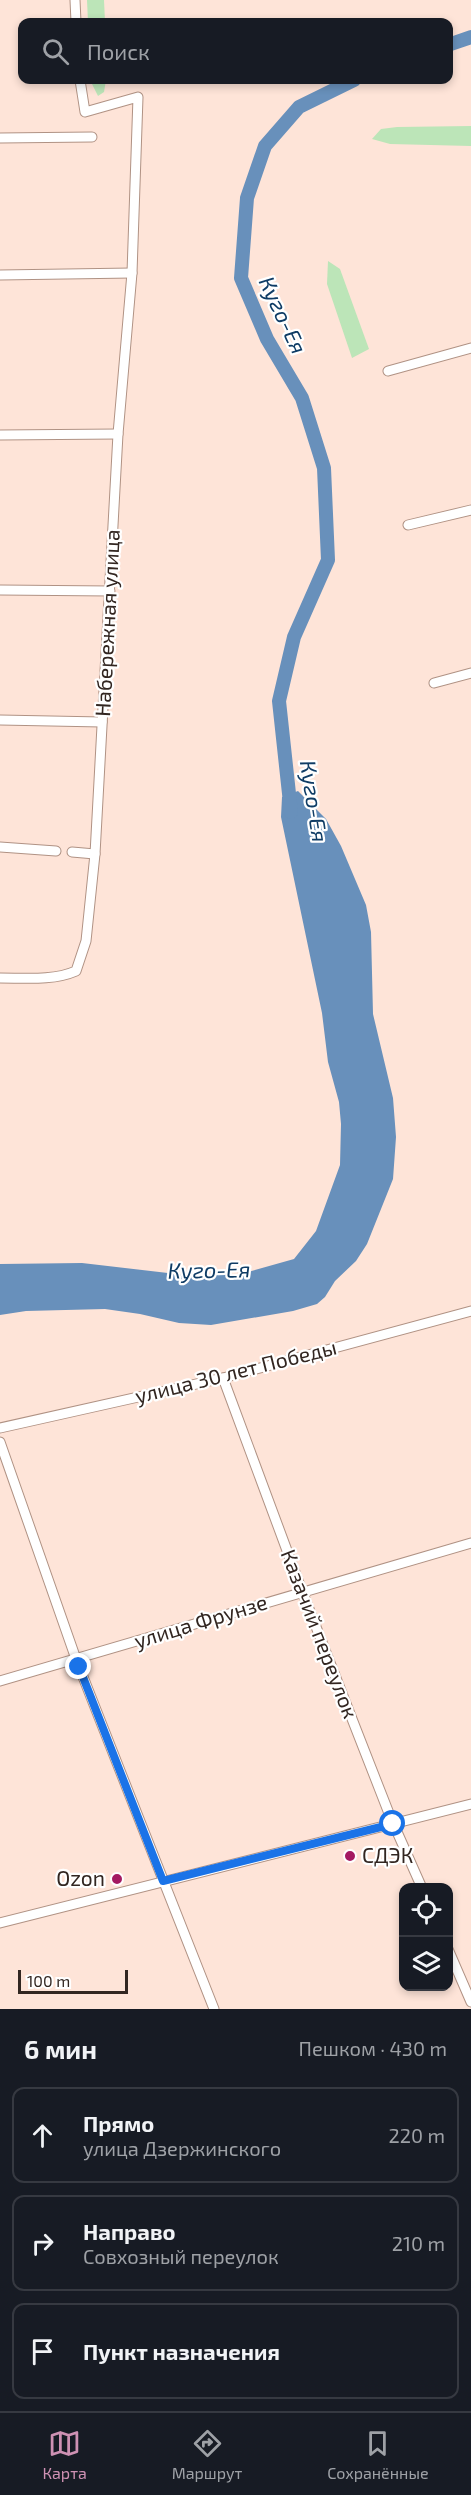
<!DOCTYPE html>
<html lang="ru">
<meta charset="utf-8">
<style>
body{margin:0;font-family:"Exo 2",sans-serif;background:#242831;color:#f1f3f6}
.controls{position:absolute;right:18px;bottom:18px;display:grid;overflow:hidden;border-radius:12px;box-shadow:0 3px 9px #0003}
.controls button{width:54px;height:54px;display:grid;place-items:center;padding:0;border:0;border-bottom:2px solid #363941;background:#171b24;color:#f1f3f6;font:30px sans-serif}
.scale{position:absolute;left:18px;bottom:15px;width:110px;box-sizing:border-box;padding-left:6px;border:3px solid #322621;border-top:0;font-size:16px;line-height:21px;white-space:nowrap;color:#322621;-webkit-text-stroke:4px #fff;paint-order:stroke}
.stop{position:absolute;width:18px;height:18px;margin:-14px;border:4px solid #1a73e8;border-radius:50%;background:#fff}
.stop.end{background:#1a73e8;border-color:#fff;box-shadow:0 2px 6px #0008}
.list{margin:0;padding:0;list-style:none}
h2{display:flex;justify-content:space-between;align-items:center;height:78px;margin:0;padding:0 24px;font-size:26px}
h2 small{font-size:20px;font-weight:400;color:#9ea1a6}
.list li{display:grid;grid-template-columns:39px 1fr auto;gap:18px;align-items:center;box-sizing:border-box;height:96px;margin:0 12px 12px;padding:0 12px;border:2px solid #363941;border-radius:12px}
.list b{display:block;font-size:22px;white-space:nowrap}
.list p{margin:0;font-size:20px;white-space:nowrap;color:#9ea1a6}
.list em{font-size:20px;font-style:normal;color:#9ea1a6}
.icon{flex:none;width:33px;height:33px;fill:none;stroke:currentColor;stroke-width:2;stroke-linecap:round;stroke-linejoin:round}
.map{position:relative;flex:none;width:471px;height:2009px;overflow:hidden}
.search{position:absolute;background:#171b24;box-shadow:0 3px 9px #0003;left:18px;right:18px;top:18px;height:66px;display:flex;align-items:center;gap:15px;box-sizing:border-box;padding:0 21px;border-radius:12px;color:#9ea1a6;font-size:22px}
.sheet{height:402px;background:#171b24}
nav{display:flex;justify-content:space-around;align-items:center;box-sizing:border-box;height:84px;border-top:2px solid #363941;background:#171b24;font-size:16px;color:#9ea1a6}
nav a{display:grid;justify-items:center;gap:3px}
nav .on{color:#ce91b3}
.map>svg:first-child{display:block}
.green{fill:#bce5b8}
.water{fill:#6890bb}
.lines{fill:none;stroke-linecap:round;stroke-linejoin:round}
.river{stroke:#6890bb;stroke-width:14}
.minor-casing{stroke:#b09284;stroke-width:11}
.minor{stroke:#fff;stroke-width:9}
.route{stroke:#1a73e8;stroke-width:8}
.poi-dot{fill:#a41a62;stroke:#fff;stroke-width:2}
.labels{text-anchor:middle;stroke-width:4.5;stroke-linejoin:round;paint-order:stroke}
.street-label{font-size:21px;fill:#322621;stroke:#fff}
.poi-label{font-size:21px;fill:#322621;stroke:#fff;text-anchor:start}
.water-label{font-size:22px;font-style:italic;fill:#0f3c65;stroke:#fff}
</style>
<div class="map">
<svg width="471" height="2009" viewBox="0 0 471 2009">
<rect width="100%" height="100%" fill="#fee4d8"/>
<g class="green">
<polygon points="87,0 104,0 105,22 88,22"/>
<polygon points="90,80 106,80 104,92 98,96"/>
<polygon points="471,126 471,146 390,144 372,139 381,129 397,127"/>
<polygon points="328,261 340,269 369,349 352,358 327,284"/>
</g>
<polygon class="water" points="298,791 326,819 341,846 366,905 371,932 373,1014 393,1098 396,1137 393,1179 367,1244 356,1261 335,1281 325,1297 317,1304 293,1311 211,1325 179,1323 140,1314 105,1309 26,1311 0,1315 0,1264 82,1263 185,1275 241,1274 294,1259 316,1231 340,1165 341,1124 339,1102 328,1062 322,1013 281,817 282,797"/>
<g class="lines">
<g class="river">
<polyline points="448,45 471,37"/>
<polyline points="291,812 279,701 294,637 328,560 324,468 302,398 267,339 241,278 247,198 265,146 299,107 354,80"/>
</g>
<defs>
<g id="minor">
<polyline points="75,0 76,22"/>
<polyline points="0,138 92,137"/>
<polyline points="0,275 132,273"/>
<polyline points="388,371 471,348"/>
<polyline points="0,435 118,434"/>
<polyline points="408,525 471,510"/>
<polyline points="0,590 110,591"/>
<polyline points="434,683 471,673"/>
<polyline points="0,720 102,722"/>
<polyline points="0,847 56,851"/>
<polyline points="72,852 95,854"/>
<path d="M0 978C25 978 53 981 76 971L86 941 95 854 118 434 132 273 138 97 85 112 80 80"/>
<polyline points="223,1378 302,1591 390,1816 422,1888"/>
<polyline points="0,1428 223,1378 471,1311"/>
<polyline points="0,1442 76,1659 214,2009"/>
<polyline points="0,1681 471,1543"/>
<polyline points="0,1923 471,1804"/>
<polyline points="448,1949 471,2002"/>
</g>
</defs>
<use href="#minor" class="minor-casing"/>
<use href="#minor" class="minor"/>
</g>
<g class="lines">
<polyline class="route" points="79,1667 163,1881 393,1824"/>
</g>
<g class="poi-dot">
<circle cx="350" cy="1856" r="6"/>
<circle cx="117" cy="1879" r="6"/>
</g>
<g class="labels">
<g class="street-label">
<text transform="translate(108 623) rotate(-87)" y="7">Набережная улица</text>
<text transform="translate(236 1372) rotate(-14)" y="7">улица 30 лет Победы</text>
<text transform="translate(201 1622) rotate(-17)" y="7">улица Фрунзе</text>
<text transform="translate(319 1634) rotate(69)" y="7">Казачий переулок</text>
</g>
<g class="poi-label">
<text x="362" y="1863">СДЭК</text>
<text x="105" y="1886" text-anchor="end">Ozon</text>
</g>
<g class="water-label">
<text transform="translate(283 315) rotate(65)" y="8">Куго-Ея</text>
<text transform="translate(314 801) rotate(81)" y="8">Куго-Ея</text>
<text transform="translate(209 1270) rotate(-1)" y="8">Куго-Ея</text>
</g>
</g>
</svg>
<div class="controls">
<button><svg class="icon" aria-label="locate" viewBox="0 0 24 24"><circle cx="12" cy="12" r="6"/><path d="M12 2v4M12 18v4M2 12h4M18 12h4"/></svg></button>
<button><svg class="icon" aria-label="layers" viewBox="0 0 24 24"><path d="M12 4l9 5-9 5-9-5zM3 14l9 5 9-5"/></svg></button>
</div>
<div class="scale">100 m</div>
<div class="stop" style="left:393px;top:1824px"></div>
<div class="stop end" style="left:79px;top:1667px"></div>
<div class="search"><svg class="icon" aria-label="search" viewBox="0 0 24 24"><circle cx="10" cy="10" r="6"/><path d="M15 15l6 6"/></svg>Поиск</div>
</div>
<section class="sheet">
<h2>6 мин<small>Пешком · 430 m</small></h2>
<ul class="list">
<li><svg class="icon" aria-label="ahead" viewBox="0 0 24 24"><path d="M12 20V5M6 11l6-6 6 6"/></svg><div><b>Прямо</b><p>улица Дзержинского</p></div><em>220 m</em></li>
<li><svg class="icon" aria-label="right" viewBox="0 0 24 24"><path d="M7 20v-9h11M14 6l5 5-5 5"/></svg><div><b>Направо</b><p>Совхозный переулок</p></div><em>210 m</em></li>
<li><svg class="icon" aria-label="arrive" viewBox="0 0 24 24"><path d="M6 21V4h12l-3 4 3 4H6"/></svg><div><b>Пункт назначения</b></div></li>
</ul>
</section>
<nav>
<a class="on"><svg class="icon" aria-label="map" viewBox="0 0 24 24"><path d="M3 6l6-2 6 2 6-2v14l-6 2-6-2-6 2zM9 4v14M15 6v14"/></svg>Карта</a>
<a><svg class="icon" aria-label="directions" viewBox="0 0 24 24"><path d="M12 3l9 9-9 9-9-9zM9 14v-3h6M13 9l2 2-2 2"/></svg>Маршрут</a>
<a><svg class="icon" aria-label="saved" viewBox="0 0 24 24"><path d="M7 4h10v16l-5-4-5 4z"/></svg>Сохранённые</a>
</nav>
